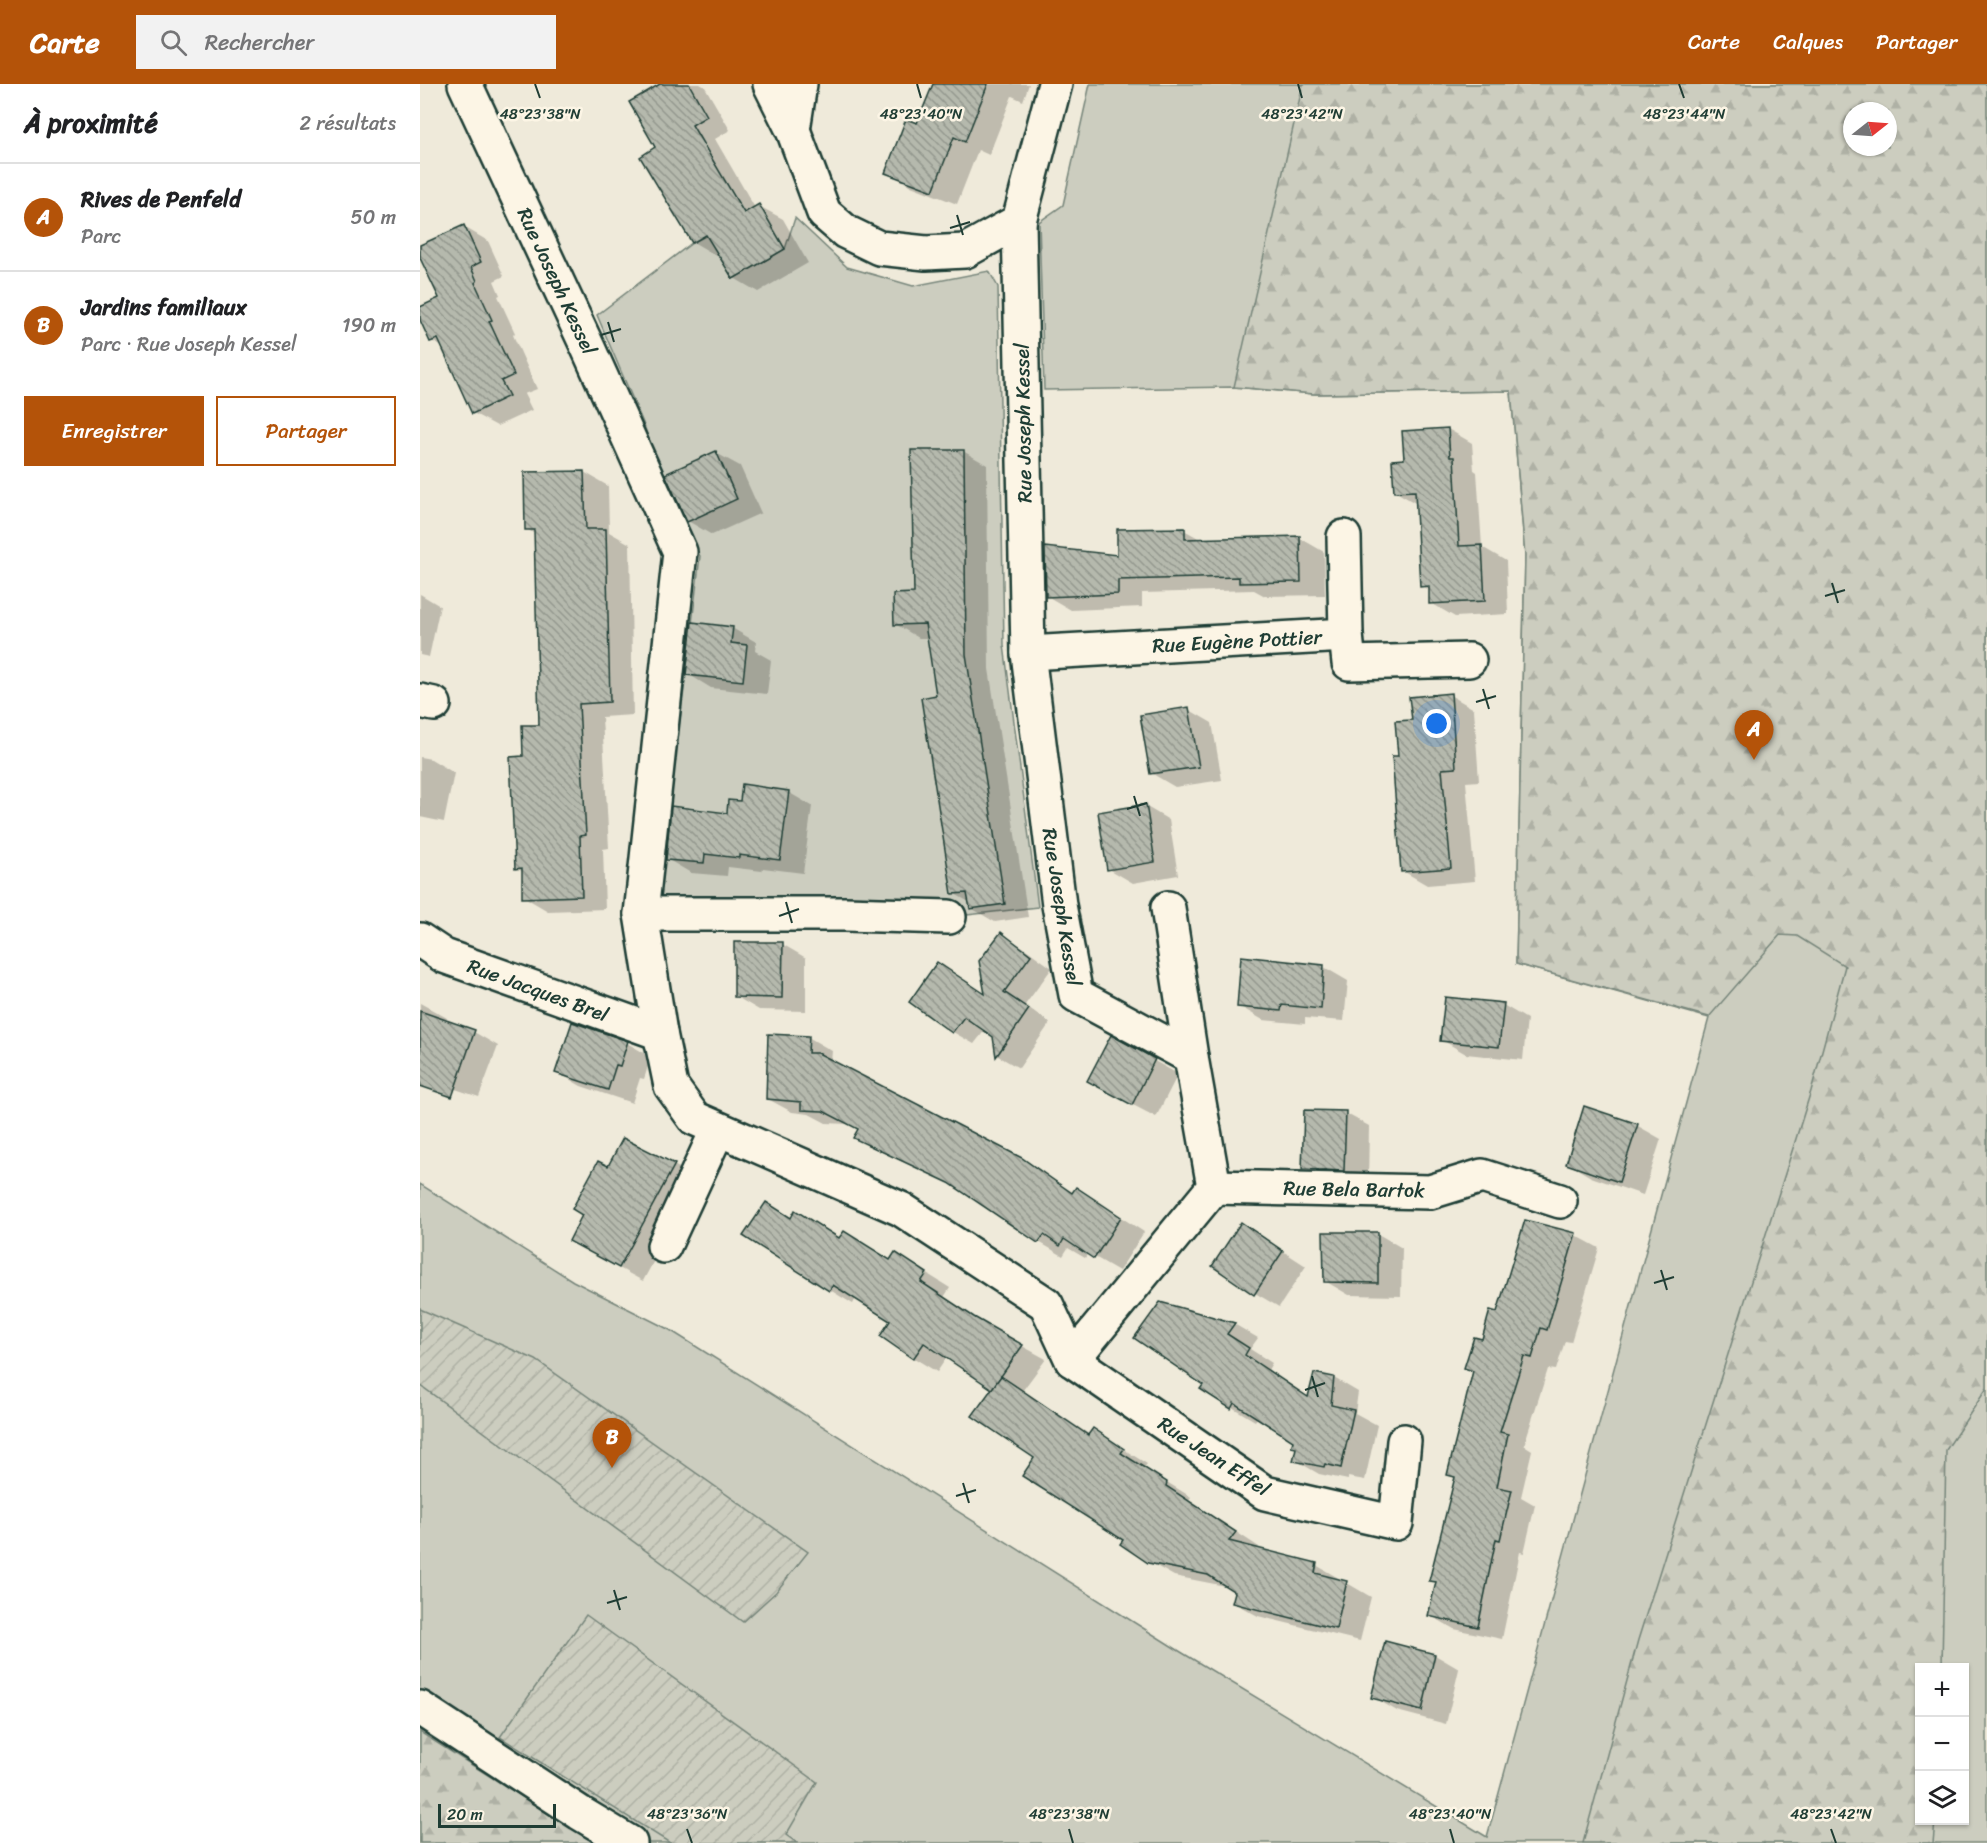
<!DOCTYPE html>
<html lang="fr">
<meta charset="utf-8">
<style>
body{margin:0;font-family:Sriracha,sans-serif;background:#f2f2f2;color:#202124}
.controls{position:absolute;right:18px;bottom:18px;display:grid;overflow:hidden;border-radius:0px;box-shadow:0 2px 4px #0004}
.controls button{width:54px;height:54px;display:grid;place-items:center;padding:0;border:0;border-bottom:2px solid #e0e0e0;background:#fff;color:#202124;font:30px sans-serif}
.compass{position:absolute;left:1423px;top:18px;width:54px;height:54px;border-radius:50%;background:#fff;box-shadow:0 2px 4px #0004;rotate:73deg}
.scale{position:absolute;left:18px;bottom:15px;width:118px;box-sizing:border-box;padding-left:6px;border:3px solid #1f3d34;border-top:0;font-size:16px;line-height:21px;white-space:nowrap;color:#1f3d34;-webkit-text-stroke:4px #fcf5e5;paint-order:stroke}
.you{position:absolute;left:1017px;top:640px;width:21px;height:21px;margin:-15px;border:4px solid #fff;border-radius:50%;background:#1a73e8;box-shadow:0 0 0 9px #1a73e833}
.badge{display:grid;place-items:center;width:39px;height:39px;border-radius:50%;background:#b45309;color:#fff;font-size:20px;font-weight:700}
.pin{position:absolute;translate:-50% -50px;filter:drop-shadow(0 2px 3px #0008)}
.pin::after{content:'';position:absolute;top:32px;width:21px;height:18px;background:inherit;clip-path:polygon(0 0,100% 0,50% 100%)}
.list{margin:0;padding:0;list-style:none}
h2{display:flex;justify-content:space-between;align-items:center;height:78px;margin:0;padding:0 24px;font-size:26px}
h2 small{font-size:20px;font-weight:400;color:#757577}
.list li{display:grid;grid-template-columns:39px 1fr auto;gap:18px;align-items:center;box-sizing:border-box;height:108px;padding:0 24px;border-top:2px solid #e0e0e0}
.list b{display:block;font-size:22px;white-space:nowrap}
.list p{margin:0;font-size:20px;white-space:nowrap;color:#757577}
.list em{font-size:20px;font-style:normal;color:#757577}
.actions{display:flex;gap:12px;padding:18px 24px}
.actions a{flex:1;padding:14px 0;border:2px solid #b45309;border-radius:0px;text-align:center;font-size:21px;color:#b45309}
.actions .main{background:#b45309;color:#fff}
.icon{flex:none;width:33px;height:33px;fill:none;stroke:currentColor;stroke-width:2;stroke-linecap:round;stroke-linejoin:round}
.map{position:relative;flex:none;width:1567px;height:1759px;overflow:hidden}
header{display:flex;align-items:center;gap:36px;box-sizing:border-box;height:84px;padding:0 30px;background:#b45309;color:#fff}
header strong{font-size:28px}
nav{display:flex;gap:33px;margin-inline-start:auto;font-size:21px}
.search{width:420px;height:54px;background:#f2f2f2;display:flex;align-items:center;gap:15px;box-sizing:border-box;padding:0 21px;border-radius:0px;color:#757577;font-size:22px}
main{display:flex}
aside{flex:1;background:#fff}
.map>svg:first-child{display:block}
.green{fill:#cccdbf;stroke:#76857a;stroke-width:1.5;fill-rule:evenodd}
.forest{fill:url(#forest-firs);stroke:#76857a;stroke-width:1.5;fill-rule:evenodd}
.garden{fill:url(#garden-furrows);stroke:#76857a;stroke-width:1.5}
.shadow{fill:#0003}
.building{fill:url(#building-back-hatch);stroke:#1f3d34;stroke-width:1.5}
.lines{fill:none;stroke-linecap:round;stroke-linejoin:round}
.street-casing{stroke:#1f3d34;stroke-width:38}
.street{stroke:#fcf5e5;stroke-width:33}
.ticks{fill:none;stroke:#1f3d34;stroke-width:2}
.labels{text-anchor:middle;stroke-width:5;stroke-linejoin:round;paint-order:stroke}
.street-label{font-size:20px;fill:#1f3d34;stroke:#fcf5e5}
.ticks-label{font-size:15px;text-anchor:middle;fill:#1f3d34;stroke:#fcf5e5;stroke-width:5;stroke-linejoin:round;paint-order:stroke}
</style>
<header>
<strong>Carte</strong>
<div class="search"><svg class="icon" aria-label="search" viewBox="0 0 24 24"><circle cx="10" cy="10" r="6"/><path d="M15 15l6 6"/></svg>Rechercher</div>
<nav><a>Carte</a><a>Calques</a><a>Partager</a></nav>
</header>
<main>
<aside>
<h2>À proximité<small>2 résultats</small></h2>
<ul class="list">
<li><span class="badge">A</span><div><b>Rives de Penfeld</b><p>Parc</p></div><em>50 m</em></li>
<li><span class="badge">B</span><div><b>Jardins familiaux</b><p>Parc · Rue Joseph Kessel</p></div><em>190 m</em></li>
</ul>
<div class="actions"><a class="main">Enregistrer</a><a>Partager</a></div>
</aside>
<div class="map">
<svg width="1567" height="1759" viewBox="0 0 1567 1759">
<defs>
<pattern id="forest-firs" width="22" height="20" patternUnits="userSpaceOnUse" patternTransform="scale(1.5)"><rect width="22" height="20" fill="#cccdbf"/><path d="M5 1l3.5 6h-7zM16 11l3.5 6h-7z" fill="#afb1a5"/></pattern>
<pattern id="garden-furrows" width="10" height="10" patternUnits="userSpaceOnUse" patternTransform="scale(1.5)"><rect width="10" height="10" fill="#cccdbf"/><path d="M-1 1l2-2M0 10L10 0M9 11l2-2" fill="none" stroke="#afb1a5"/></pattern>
<pattern id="building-back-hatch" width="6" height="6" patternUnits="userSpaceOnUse" patternTransform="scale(1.5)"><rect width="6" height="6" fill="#b5b9ad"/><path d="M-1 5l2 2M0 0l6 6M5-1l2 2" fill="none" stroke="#93988e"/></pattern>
</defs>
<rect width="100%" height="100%" fill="#efeada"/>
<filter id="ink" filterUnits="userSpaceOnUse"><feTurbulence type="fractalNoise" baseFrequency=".0167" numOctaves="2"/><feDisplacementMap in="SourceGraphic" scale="12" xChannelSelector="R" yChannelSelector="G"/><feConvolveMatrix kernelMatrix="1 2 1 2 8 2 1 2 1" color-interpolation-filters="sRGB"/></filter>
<g filter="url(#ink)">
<g class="green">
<path d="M670 0H1567V1759H0V1100L153 1197 250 1246 761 1568 1067 1753 1289 934 1096 880 1105 472 1091 307 894 310 814 303 624 306 619 138 643 121ZM1432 27H1468V63H1432ZM1500 1584H1544V1736H1500Z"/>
<polygon points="375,134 427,183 493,202 569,187 578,203 584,561 618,823 529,833 235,819 266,591 280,472 242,391 223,339 177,231 272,159 287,151 313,195 365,165"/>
</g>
<g class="forest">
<path d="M883 0H1567V1304L1526 1366 1522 1583 1500 1584V1736L1515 1737 1513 1759H1163L1218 1556 1391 1007 1425 882 1377 852 1360 851 1289 933 1096 880 1105 472 1091 307 894 310 814 303ZM1432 27H1468V63H1432Z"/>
<polygon points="0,1648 175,1759 0,1759"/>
</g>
<g class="garden">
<polygon points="0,1225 116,1276 388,1468 356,1508 323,1538 0,1301"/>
<polygon points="166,1531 397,1698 366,1751 377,1759 250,1759 80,1653"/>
</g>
<g class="shadow">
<polygon points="243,0 280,0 285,3 310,46 295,55 335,124 339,122 363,135 388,179 338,208 314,194 300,170 297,172 273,158 237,64"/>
<polygon points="514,0 609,0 603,17 592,12 569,71 558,66 537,120 491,102 467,88 498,41"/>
<polygon points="44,143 68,157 84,192 74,197 80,211 78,212 95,249 93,251 117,305 104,310 112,326 77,342 53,329 24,264 12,257 0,233 0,225 21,215 0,170 0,162"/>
<polygon points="1028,345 1052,359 1054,386 1057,388 1062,463 1086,477 1088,530 1035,533 1011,519 1011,507 1002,502 997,420 976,408 985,376 984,348"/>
<polygon points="543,367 567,381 569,585 608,833 575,838 551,824 551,819 533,809 517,612 509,554 499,554 475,540 495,510"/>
<polygon points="296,369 320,382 341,429 292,451 268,437"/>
<polygon points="164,388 188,402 189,448 210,460 213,631 182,633 189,764 183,765 185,825 128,827 104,813 103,788 96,784 105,674 121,642 116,451 107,445"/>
<polygon points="764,446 782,456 880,454 904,468 905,511 845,512 834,506 722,509 722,523 651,526 627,512"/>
<polygon points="0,510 20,522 9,573 0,571"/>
<polygon points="312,544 336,558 335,567 351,576 347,610 291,604 268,590"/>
<polygon points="1030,611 1054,625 1059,697 1046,698 1055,797 1007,801 983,787 980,673 993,638"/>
<polygon points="768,625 792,639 802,696 755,703 731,689"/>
<polygon points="0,673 11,675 34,689 24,738 0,733"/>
<polygon points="368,708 392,722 383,789 343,784 342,787 308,783 307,792 271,789 247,775 308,730"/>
<polygon points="725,722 749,736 758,791 713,799 689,785"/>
<polygon points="581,850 603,863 632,884 605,921 630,939 599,984 578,972 574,952 565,946 554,960 533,948 517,880 567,911"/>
<polygon points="362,860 386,874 386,927 339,926 315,912"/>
<polygon points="823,874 904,883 928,897 924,937 885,934 885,940 843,936 819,922"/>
<polygon points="0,919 27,934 26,936 35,941 54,948 78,962 59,1013 0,993"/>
<polygon points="1083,921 1107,935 1103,976 1046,970 1022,956"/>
<polygon points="388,953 412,967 411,978 601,1075 654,1109 657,1105 724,1148 699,1187 668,1169 665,1174 648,1164 643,1172 619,1158 543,1106 459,1067 435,1053 439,1046 428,1040 406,1039 389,1030 372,1028 348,1015"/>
<polygon points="691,953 758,990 736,1033 692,1010"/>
<polygon points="207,959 231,973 224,995 220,994 212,1019 161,1002 137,988"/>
<polygon points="1165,1024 1218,1042 1241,1055 1223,1111 1171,1093 1147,1079"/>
<polygon points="925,1029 949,1042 948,1099 908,1098 884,1084"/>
<polygon points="254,1081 278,1095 223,1197 175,1171 189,1084"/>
<polygon points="372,1135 471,1177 498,1184 530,1204 524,1213 573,1246 626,1275 603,1306 670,1351 673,1346 727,1380 724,1384 771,1413 769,1417 839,1463 837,1466 896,1481 920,1495 919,1497 927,1499 951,1513 940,1557 838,1532 814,1519 817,1507 810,1503 754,1492 729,1478 705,1455 574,1304 527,1273 517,1288 494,1274 462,1252 472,1237 436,1214 433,1220 410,1206 326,1151"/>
<polygon points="821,1140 886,1182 859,1223 835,1209"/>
<polygon points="958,1150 982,1164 981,1212 929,1211 905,1197"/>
<polygon points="1155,1151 1179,1164 1151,1258 1145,1257 1136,1286 1128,1285 1104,1361 1112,1366 1101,1413 1115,1421 1104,1469 1100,1468 1082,1555 1034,1545 1010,1531 1017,1499 1011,1496 1036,1395 1029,1391 1054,1289 1046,1284 1078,1230"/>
<polygon points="741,1219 814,1240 838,1254 830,1265 852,1279 848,1286 889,1314 914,1294 938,1308 935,1329 957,1341 945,1396 928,1393 928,1396 899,1390 875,1376 878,1365 875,1357 838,1333 835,1337 782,1305 785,1301"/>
<polygon points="966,1559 1015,1571 1039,1585 1026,1640 977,1627 953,1613"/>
</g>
<g class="building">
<polygon points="240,0 269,0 287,32 272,41 324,129 339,120 365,165 313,195 286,151 272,159 220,73 235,63 209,18"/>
<polygon points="513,0 568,0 545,58 534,53 513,107 465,89 486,35 497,39"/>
<polygon points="44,141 61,178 51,183 57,197 55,199 72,236 69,237 94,291 81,297 89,312 52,330 18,255 10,258 0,236 0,223 19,214 0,174 0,161"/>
<polygon points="1028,344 1030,373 1034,373 1039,462 1062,461 1065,517 1009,520 1009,502 1000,503 995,407 974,408 972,376 984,375 982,347"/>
<polygon points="491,366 544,366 546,570 585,820 550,825 547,809 532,810 501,614 516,611 505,540 474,541 473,510 494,509"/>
<polygon points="296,367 317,415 267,438 245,390"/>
<polygon points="164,387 166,445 186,445 190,618 159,620 166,751 160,752 162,812 102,814 102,784 95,785 90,673 103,672 102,641 119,641 114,446 105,446 104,388"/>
<polygon points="765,444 765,455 880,452 881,498 819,499 819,493 698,496 698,510 626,513 625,463 697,471 697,445"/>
<polygon points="272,538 313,543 311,559 327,561 323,597 266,591"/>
<polygon points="1031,609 1036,684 1022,685 1031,784 981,788 972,672 978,672 975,637 992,636 989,613"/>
<polygon points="769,623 779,683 730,690 720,631"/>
<polygon points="322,700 369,707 360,776 319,771 319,774 285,770 284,779 246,776 251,722 307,729 308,716 320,717"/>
<polygon points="726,720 735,778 687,786 678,728"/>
<polygon points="581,848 611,871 584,908 609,925 576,973 573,953 544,933 532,949 489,918 517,878 565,910 559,877"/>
<polygon points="314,858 363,858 362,914 314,913"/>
<polygon points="821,872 904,881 901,925 862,921 861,927 817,923"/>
<polygon points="1025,913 1084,919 1079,963 1020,957"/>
<polygon points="0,927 55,946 32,1013 0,1002"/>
<polygon points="152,938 208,957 200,982 196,981 188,1006 135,989"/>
<polygon points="348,950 389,952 388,969 398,969 536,1040 602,1074 652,1109 656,1103 701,1133 674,1175 644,1155 640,1162 624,1151 618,1159 529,1099 433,1054 438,1045 403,1027 381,1026 381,1018 346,1015"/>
<polygon points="691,951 735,975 712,1021 667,997"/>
<polygon points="1164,1022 1218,1040 1199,1098 1146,1080"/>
<polygon points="884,1026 926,1027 924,1087 882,1085"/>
<polygon points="203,1054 255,1080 199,1184 149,1157 162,1131 152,1125 178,1077 188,1082"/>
<polygon points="346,1118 371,1134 375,1126 419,1154 424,1147 470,1176 475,1168 507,1189 501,1198 554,1233 603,1261 572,1305 504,1259 493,1275 460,1252 470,1237 413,1201 409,1207 323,1152"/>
<polygon points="1105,1136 1156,1149 1127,1246 1121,1244 1112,1274 1104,1272 1080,1348 1088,1350 1077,1403 1092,1406 1080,1456 1076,1455 1058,1543 1008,1532 1016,1498 1009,1497 1035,1393 1027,1391 1053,1287 1044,1284 1054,1253 1062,1255 1070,1226 1077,1228"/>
<polygon points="821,1138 863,1167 834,1211 792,1182"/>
<polygon points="903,1148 958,1148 958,1199 904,1198"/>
<polygon points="740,1218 815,1239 807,1250 829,1264 825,1271 888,1313 894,1289 914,1293 911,1321 934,1326 921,1384 905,1380 904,1383 873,1377 876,1364 871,1363 873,1357 814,1319 811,1325 780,1305 783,1301 714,1254"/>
<polygon points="581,1292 668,1351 673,1344 704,1365 701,1369 747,1398 746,1402 816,1448 809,1457 897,1479 895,1489 927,1497 916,1545 812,1519 815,1508 788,1491 728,1479 700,1460 703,1456 602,1392 614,1374 552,1332"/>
<polygon points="965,1557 1015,1570 1002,1627 951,1614"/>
</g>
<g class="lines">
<defs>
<g id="street">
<polyline points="45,0 169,266 260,468 221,830 240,949 251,1002 274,1034 481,1125 626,1220 652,1276 794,1103 771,973 656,911 639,821 608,569 599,137"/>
<polyline points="350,0 373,46 404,129 426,148 459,164 506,169 545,167 599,137 635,0"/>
<polyline points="373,46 380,0"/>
<polyline points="926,551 929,579 1049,576"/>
<polyline points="608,569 926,551 924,453"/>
<polyline points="0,617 14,620"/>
<polyline points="748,824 771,973"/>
<polyline points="221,830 425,830 529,833"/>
<polyline points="0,856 24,872 240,949"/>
<polyline points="794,1103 1010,1108 1062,1092 1140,1117"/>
<polyline points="244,1162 298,1045"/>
<polyline points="652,1276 845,1409 976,1439 984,1357"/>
<polyline points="0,1624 160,1729 210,1759"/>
</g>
</defs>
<use href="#street" class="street-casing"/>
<use href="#street" class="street"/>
</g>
</g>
<path class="ticks" d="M115 0 120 14M497 0 501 14M878 0 882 14M1259 0 1264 14M537 131 543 151M530 144 550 138M188 238 194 258M181 251 201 245M1412 499 1418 519M1405 512 1425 506M1063 605 1069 625M1056 618 1076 612M714 712 720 732M707 725 727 719M366 818 372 839M359 832 379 825M1241 1186 1247 1206M1234 1199 1254 1193M892 1292 898 1313M885 1306 905 1299M543 1399 549 1419M536 1412 556 1406M194 1506 200 1526M187 1519 207 1513M267 1745 272 1759M649 1745 653 1759M1030 1745 1034 1759M1411 1745 1416 1759"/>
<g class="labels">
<g class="street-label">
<text transform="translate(137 197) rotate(65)" y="7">Rue Joseph Kessel</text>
<text transform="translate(603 339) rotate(-91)" y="7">Rue Joseph Kessel</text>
<text transform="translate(817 557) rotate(-3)" y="7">Rue Eugène Pottier</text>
<text transform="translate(642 823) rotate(81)" y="7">Rue Joseph Kessel</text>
<text transform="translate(118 906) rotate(20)" y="7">Rue Jacques Brel</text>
<text transform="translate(934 1105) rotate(1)" y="7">Rue Bela Bartok</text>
<text transform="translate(794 1372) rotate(33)" y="7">Rue Jean Effel</text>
</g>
</g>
<g class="ticks-label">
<text x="120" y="35">48°23'38"N</text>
<text x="501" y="35">48°23'40"N</text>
<text x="882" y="35">48°23'42"N</text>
<text x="1264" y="35">48°23'44"N</text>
<text x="267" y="1735">48°23'36"N</text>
<text x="649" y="1735">48°23'38"N</text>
<text x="1030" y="1735">48°23'40"N</text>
<text x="1411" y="1735">48°23'42"N</text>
</g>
</svg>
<div class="controls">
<button>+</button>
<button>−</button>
<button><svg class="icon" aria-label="layers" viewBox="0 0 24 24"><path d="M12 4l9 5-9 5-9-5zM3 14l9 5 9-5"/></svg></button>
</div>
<svg class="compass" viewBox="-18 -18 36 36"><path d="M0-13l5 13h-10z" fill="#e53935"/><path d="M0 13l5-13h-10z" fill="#757577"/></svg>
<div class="scale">20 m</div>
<div class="you"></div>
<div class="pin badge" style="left:1334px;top:676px">A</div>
<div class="pin badge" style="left:192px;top:1384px">B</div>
</div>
</main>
